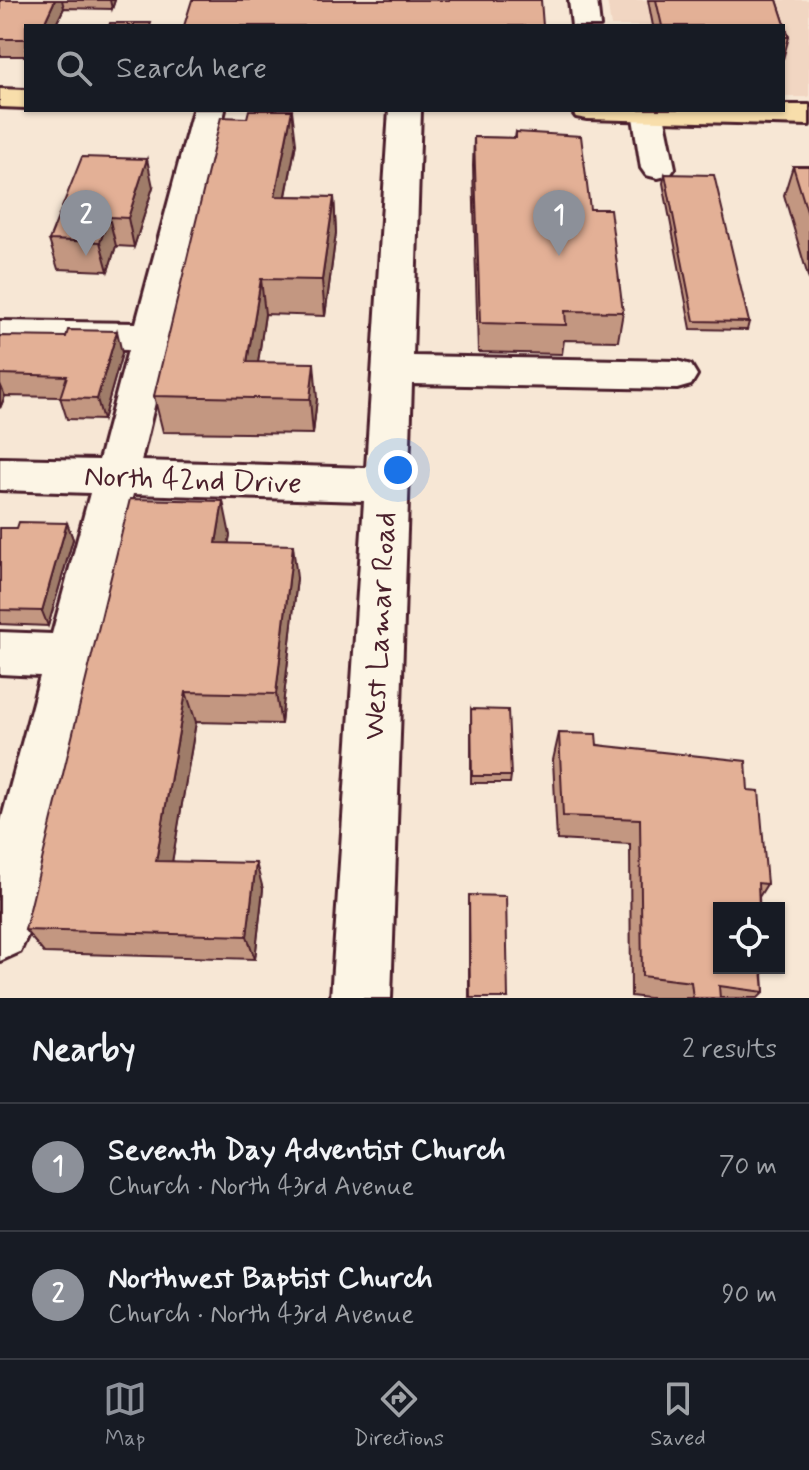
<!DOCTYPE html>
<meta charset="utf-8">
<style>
body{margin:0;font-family:Mynerve,sans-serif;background:#242831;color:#f1f3f6}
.controls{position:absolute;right:24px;bottom:24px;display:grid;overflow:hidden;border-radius:0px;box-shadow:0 2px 6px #0004}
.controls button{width:72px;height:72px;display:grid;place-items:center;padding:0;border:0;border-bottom:2px solid #363941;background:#171b24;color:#f1f3f6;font:40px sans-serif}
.you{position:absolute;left:398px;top:470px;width:28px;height:28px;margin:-20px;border:6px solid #fff;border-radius:50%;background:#1a73e8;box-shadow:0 0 0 12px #1a73e833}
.badge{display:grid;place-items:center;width:52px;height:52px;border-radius:50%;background:#8c9099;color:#fff;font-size:26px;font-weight:700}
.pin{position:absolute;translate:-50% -66px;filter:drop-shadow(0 2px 4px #0008)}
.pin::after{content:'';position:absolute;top:42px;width:28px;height:24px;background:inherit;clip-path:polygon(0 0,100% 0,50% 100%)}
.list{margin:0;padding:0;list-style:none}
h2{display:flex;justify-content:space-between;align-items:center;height:104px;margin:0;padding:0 32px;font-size:34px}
h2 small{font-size:26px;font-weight:400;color:#9ea1a6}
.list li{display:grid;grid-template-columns:52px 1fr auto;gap:24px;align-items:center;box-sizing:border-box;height:128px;padding:0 32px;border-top:2px solid #363941}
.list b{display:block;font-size:30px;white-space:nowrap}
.list p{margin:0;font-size:26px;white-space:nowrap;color:#9ea1a6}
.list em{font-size:26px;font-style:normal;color:#9ea1a6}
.icon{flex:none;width:44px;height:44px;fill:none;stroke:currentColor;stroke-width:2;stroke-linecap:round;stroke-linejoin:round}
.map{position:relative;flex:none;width:809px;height:998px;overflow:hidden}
.search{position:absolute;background:#171b24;box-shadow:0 2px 6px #0004;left:24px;right:24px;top:24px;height:88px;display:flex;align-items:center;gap:20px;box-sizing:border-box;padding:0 28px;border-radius:0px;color:#9ea1a6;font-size:30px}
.sheet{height:360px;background:#171b24}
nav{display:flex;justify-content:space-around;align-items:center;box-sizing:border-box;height:112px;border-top:2px solid #363941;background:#171b24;font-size:22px;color:#9ea1a6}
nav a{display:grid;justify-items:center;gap:4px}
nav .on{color:#8c9099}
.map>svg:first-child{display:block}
.built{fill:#f1d6c2}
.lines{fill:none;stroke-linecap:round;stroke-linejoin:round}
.minor-casing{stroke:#4a1f2b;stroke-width:6}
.major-casing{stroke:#4a1f2b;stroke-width:6}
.minor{fill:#fcf5e5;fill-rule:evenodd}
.major{fill:#f8deab;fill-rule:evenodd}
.wall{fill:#c39781;stroke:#4a1f2b;stroke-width:2}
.shaded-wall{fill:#9f7b69;stroke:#4a1f2b;stroke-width:2}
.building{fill:#e3b096;stroke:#4a1f2b;stroke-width:2}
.labels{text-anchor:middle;stroke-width:7;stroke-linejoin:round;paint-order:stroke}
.street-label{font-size:30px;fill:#4a1f2b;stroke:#fcf5e5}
</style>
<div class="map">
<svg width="809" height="998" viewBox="0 0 809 998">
<rect width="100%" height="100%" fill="#f7e7d5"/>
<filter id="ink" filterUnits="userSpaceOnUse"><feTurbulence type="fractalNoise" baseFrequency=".0125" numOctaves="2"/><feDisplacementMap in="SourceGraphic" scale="16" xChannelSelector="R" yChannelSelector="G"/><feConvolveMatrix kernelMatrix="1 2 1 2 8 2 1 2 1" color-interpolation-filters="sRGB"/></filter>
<g filter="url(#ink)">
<polygon class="built" points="607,0 809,0 809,97 783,97 783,26 611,26"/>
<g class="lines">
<defs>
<g id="minor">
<polygon points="569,0 597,0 600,26 572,26"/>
<polygon points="193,110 225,110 141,461 366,468 389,110 421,110 413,356 677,361 691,365 697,375 691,385 677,389 412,384 391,998 331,998 364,501 133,494 29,932 20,952 0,961 0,825 40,676 0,674 0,632 52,634 90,493 0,490 0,458 99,460 128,350 0,347 0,321 136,323"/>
<polygon points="663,110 675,168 670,175 658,178 646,175 641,168 632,111"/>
</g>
<g id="major">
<polygon points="0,89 26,90 26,108 0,107"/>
<polygon points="783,105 809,105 809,125 587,119 576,117 571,110 783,110"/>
</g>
</defs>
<use href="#minor" class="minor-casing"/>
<use href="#major" class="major-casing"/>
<use href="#minor" class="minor"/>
<use href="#major" class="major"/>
</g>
<g class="wall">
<polygon points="0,0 115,0 112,9 64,8 55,26 26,26 26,56 0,56"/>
<polygon points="648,0 777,0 789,37 783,59 783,26 653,26"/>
<polygon points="516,132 590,209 623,312 618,341 564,340 562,354 478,352 473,166 474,137 515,138"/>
<polygon points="296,143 286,196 334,197 336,233 325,316 265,314 258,362 317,398 313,434 163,432 154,396"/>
<polygon points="793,166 809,166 809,280 784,195"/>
<polygon points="665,174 749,322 747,330 691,329 663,183"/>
<polygon points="153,187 134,247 116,246 108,271 58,269 49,240"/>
<polygon points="0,336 122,353 103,420 67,419 60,397 5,396 0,408"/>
<polygon points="67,523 73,539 48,626 0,624 0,528 17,528"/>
<polygon points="230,535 228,543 297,578 281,724 196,722 172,861 263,889 255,959 44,953 25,930"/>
<polygon points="471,709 511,776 510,783 471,783"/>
<polygon points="559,733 748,790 767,884 759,897 764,992 758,998 648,998 631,996 630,844 557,840 553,760"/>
<polygon points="469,895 508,998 469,998"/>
</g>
<g class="shaded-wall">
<polygon points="55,0 62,0 64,8 55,26 43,26"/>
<polygon points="110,0 115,0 112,9"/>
<polygon points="292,110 296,143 279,231 275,196"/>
<polygon points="147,159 153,187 134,247 128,218"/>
<polygon points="334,197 336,233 325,316 322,280"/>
<polygon points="109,217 116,246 108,271 100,242"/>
<polygon points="261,279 265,314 253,397 247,362"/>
<polygon points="117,331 122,353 103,420 97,399"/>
<polygon points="314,363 317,398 313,434 310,399"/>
<polygon points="0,384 5,396 0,408"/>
<polygon points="223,501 230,535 223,576 216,543"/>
<polygon points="67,523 73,539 48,626 42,611"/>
<polygon points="293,545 297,578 281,724 276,694"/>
<polygon points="186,692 196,722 168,886 156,861"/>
<polygon points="256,863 263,889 255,959 247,936"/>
</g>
<g class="building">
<polygon points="0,0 55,0 43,26 26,26 26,39 0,39"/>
<polygon points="192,0 541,0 543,26 184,26"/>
<polygon points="656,0 777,0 789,37 783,37 783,26 662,26"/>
<polygon points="110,23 151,23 150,26 109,26"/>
<polygon points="249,110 292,110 275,196 334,197 322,280 261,279 247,362 314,363 310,399 154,396 221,117 247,118"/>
<polygon points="516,132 581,136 590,209 610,209 623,312 565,311 566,325 480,323 474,137 516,138"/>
<polygon points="82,157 147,159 128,218 109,217 100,242 49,240"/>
<polygon points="793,166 809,166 809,218"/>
<polygon points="665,174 714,175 749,322 694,321"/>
<polygon points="68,330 117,331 97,399 60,398 67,376 0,374 0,336 66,337"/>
<polygon points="130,499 223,501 216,543 293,545 276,694 186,692 156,861 256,863 247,936 25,930"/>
<polygon points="19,522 67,523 42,611 0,610 0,528 17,528"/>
<polygon points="471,709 508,710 511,776 472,776"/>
<polygon points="559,733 596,734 597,745 746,761 748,790 759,791 767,884 758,883 759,908 719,908 719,968 762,968 764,992 719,986 720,998 693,998 691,982 642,976 640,819 563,816"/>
<polygon points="469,895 506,896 508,998 470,998"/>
</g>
</g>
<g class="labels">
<g class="street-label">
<text transform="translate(193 479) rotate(2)" y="10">North 42nd Drive</text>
<text transform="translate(379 626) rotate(-87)" y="10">West Lamar Road</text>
</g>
</g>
</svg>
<div class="controls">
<button><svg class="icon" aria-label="locate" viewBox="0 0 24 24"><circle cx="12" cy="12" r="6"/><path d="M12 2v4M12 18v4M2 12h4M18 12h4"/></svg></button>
</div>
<div class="you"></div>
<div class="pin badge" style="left:559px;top:256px">1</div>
<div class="pin badge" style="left:86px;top:256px">2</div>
<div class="search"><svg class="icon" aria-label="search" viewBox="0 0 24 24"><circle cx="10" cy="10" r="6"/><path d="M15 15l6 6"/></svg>Search here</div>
</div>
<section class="sheet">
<h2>Nearby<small>2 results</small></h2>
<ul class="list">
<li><span class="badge">1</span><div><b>Seventh Day Adventist Church</b><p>Church · North 43rd Avenue</p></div><em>70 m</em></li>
<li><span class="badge">2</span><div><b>Northwest Baptist Church</b><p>Church · North 43rd Avenue</p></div><em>90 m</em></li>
</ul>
</section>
<nav>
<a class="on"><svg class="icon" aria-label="map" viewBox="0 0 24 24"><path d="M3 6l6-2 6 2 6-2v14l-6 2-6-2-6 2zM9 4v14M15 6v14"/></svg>Map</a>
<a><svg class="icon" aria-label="directions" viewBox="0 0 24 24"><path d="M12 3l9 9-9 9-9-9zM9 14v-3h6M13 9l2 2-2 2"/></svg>Directions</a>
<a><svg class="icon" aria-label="saved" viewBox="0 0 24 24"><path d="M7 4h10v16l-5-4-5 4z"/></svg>Saved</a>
</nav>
